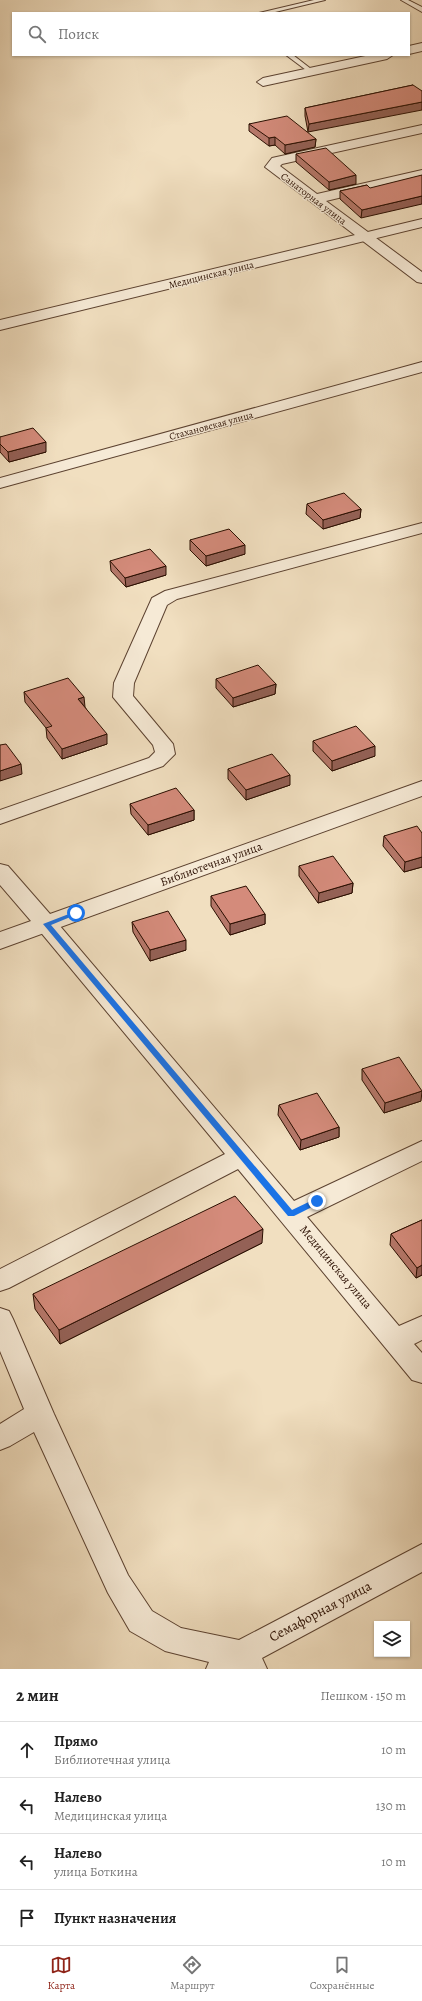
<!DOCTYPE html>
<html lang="ru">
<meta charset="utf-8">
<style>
body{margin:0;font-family:Alegreya,serif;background:#f6f6f6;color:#222}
.controls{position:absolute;right:12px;bottom:12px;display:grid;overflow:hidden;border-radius:0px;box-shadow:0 1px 3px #0004}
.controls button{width:36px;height:36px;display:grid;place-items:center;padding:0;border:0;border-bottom:1px solid #e0e0e0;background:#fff;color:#222;font:20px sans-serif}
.stop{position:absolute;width:12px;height:12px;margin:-9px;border:3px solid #1a73e8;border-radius:50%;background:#fff}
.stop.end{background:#1a73e8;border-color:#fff;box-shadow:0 1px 4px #0008}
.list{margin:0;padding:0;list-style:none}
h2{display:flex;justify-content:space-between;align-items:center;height:52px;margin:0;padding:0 16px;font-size:17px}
h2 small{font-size:13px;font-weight:400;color:#767676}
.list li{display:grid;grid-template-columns:26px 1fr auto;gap:12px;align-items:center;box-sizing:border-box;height:56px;padding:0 16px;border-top:1px solid #e0e0e0}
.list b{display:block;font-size:15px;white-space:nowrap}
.list p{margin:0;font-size:13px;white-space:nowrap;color:#767676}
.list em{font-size:13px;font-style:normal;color:#767676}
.icon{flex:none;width:22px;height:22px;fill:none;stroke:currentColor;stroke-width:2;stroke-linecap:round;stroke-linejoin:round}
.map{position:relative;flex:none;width:422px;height:1669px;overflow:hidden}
.search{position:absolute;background:#fff;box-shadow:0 1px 3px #0004;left:12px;right:12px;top:12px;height:44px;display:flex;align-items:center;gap:10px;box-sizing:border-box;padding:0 14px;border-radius:0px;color:#767676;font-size:15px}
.sheet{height:276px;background:#fff}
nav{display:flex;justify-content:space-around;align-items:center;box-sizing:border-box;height:56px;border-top:1px solid #e0e0e0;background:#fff;font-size:11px;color:#767676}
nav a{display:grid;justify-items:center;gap:2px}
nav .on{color:#8f2418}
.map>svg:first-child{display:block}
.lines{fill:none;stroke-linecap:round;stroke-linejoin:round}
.service-casing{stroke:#5c4230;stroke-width:2}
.minor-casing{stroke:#5c4230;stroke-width:2}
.tertiary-casing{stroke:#5c4230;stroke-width:2}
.service{fill:#f6ead6;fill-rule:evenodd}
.minor{fill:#f6ead6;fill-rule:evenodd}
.tertiary{fill:#f6ead6;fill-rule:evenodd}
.wall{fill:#b6786a;stroke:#2a0e00}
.shaded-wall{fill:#946156;stroke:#2a0e00}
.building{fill:#d48b7b;stroke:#2a0e00}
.route{fill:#1a73e8}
.labels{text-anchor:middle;stroke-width:3;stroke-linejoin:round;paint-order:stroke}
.far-street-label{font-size:10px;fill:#2a0e00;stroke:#f6ead6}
.street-label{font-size:12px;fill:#2a0e00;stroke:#f6ead6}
.near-street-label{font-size:14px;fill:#2a0e00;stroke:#f6ead6}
</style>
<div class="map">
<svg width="422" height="1669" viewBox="0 0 422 1669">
<rect width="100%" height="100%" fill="#f1dfc0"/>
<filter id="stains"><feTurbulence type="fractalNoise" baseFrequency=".005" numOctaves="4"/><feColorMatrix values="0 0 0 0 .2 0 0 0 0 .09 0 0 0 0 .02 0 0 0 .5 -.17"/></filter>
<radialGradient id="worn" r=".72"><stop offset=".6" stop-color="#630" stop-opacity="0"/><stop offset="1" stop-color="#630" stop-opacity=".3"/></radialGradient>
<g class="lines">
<defs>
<g id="service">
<polygon points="314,0 325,0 271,13 259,13"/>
<polygon points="401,0 408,0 422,7 422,12"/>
<polygon points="286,55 293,55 315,72 310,73"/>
</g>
<g id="minor">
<polygon points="422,43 422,51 409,54 409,46"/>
<polygon points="370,55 393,55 387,59 263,86 257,82 263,78"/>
<polygon points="422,125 422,133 282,164 280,166 317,194 422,170 422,178 326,201 422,272 422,283 417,282 265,167 272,158"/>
<polygon points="422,362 422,372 0,488 0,478"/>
<polygon points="422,523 422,533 177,599 167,605 134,683 133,696 173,744 175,754 163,766 0,824 0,810 149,758 155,752 153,745 113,697 114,683 152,598 165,591"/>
<polygon points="46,917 54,919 294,1201 422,1141 422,1161 307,1217 399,1326 422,1316 422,1340 414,1344 422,1353 422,1383 412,1380 238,1169 9,1288 0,1291 0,1269 225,1154 38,929 35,924 38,919"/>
<polygon points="0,1308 9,1311 13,1319 54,1414 128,1575 152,1611 181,1628 239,1640 422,1544 422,1572 262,1658 267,1669 206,1669 209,1662 165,1651 130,1631 108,1593 34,1432 10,1446 0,1450 0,1424 24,1409 0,1351"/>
</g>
<g id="tertiary">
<polygon points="422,219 422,227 0,330 0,320"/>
<polygon points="422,781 422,796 0,949 0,932 31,921 0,885 0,864 8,866 50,914"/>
</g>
</defs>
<use href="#service" class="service-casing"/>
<use href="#minor" class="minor-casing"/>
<use href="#tertiary" class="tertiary-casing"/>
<use href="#service" class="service"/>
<use href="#minor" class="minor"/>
<use href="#tertiary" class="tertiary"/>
</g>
<g class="wall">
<polygon points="413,85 308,132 305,116 305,108"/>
<polygon points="249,124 316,139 315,147 285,154 275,145 269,146 249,131"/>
<polygon points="296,154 356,184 329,190 296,162"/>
<polygon points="367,185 361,218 340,199 340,191"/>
<polygon points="0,437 46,452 9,462 0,452"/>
<polygon points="307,504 361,509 360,518 323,529 306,514"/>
<polygon points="190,540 245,554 206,566 190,550"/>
<polygon points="110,561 166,575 126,587 111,571"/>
<polygon points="216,679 276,684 275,694 233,707 216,688"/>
<polygon points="24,692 85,707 107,744 62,759 47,738 46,728 25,702"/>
<polygon points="313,741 375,756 332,771 313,751"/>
<polygon points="228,769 290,785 246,800 228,779"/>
<polygon points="130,804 194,810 194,820 148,835 131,814"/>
<polygon points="422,833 422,867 404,872 383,846 384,836"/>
<polygon points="299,866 353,883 352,893 318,903 299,876"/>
<polygon points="211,896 265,914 265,924 230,935 211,906"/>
<polygon points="132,922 186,950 150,961 133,932"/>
<polygon points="362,1069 421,1101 384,1113 362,1080"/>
<polygon points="279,1105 339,1127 339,1137 300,1150 278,1115"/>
<polygon points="422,1220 422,1275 416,1278 390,1245 391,1234"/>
<polygon points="262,1243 60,1344 35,1309 33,1294"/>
</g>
<g class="shaded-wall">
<polygon points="422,102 422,110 308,132 309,124"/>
<polygon points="275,137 275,145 269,146 269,138"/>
<polygon points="316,139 315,147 285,154 285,145"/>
<polygon points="356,175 356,184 329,190 329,182"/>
<polygon points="422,196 422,204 361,218 362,210"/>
<polygon points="46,442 46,452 9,462 8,452"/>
<polygon points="361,509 360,518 323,529 323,520"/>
<polygon points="245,545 245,554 206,566 206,556"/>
<polygon points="166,566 166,575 126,587 125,578"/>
<polygon points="276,684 275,694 233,707 233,698"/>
<polygon points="84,697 85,707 78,699"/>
<polygon points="107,734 107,744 62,759 62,749"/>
<polygon points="375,746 375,756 332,771 332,761"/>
<polygon points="21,764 22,774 0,781 0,771"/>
<polygon points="290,775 290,785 246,800 246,790"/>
<polygon points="194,810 194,820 148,835 148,825"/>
<polygon points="422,857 422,867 404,872 405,862"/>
<polygon points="353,883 352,893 318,903 319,893"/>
<polygon points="265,914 265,924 230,935 230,924"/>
<polygon points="186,940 186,950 150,961 150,950"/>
<polygon points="422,1091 421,1101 384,1113 385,1103"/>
<polygon points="339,1127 339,1137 300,1150 301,1140"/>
<polygon points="263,1229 262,1243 60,1344 59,1330"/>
<polygon points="422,1265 422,1275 416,1278 417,1268"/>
</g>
<g class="building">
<polygon points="413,85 422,91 422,102 309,124 305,108"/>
<polygon points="287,116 316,139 285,145 275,137 269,138 249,124"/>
<polygon points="326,148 356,175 329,182 296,154"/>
<polygon points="422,175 422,196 362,210 340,191 367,185 370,188"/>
<polygon points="33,428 46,442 8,452 0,444 0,437"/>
<polygon points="344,493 361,509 323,520 307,504"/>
<polygon points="229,529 245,545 206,556 190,540"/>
<polygon points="150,549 166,566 125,578 110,561"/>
<polygon points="258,665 276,684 233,698 216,679"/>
<polygon points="68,678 84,697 78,699 107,734 62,749 46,728 52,726 24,692"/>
<polygon points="356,726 375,746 332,761 313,741"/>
<polygon points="6,744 21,764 0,771 0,745"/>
<polygon points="272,754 290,775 246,790 228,769"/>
<polygon points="176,788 194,810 148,825 130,804"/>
<polygon points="417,826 422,833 422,857 405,862 384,836"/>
<polygon points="333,856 353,883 319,893 299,866"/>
<polygon points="246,886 265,914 230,924 211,896"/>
<polygon points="168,911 186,940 150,950 132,922"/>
<polygon points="399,1057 422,1091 385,1103 362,1069"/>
<polygon points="317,1093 339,1127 301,1140 279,1105"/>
<polygon points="235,1196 263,1229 59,1330 33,1294"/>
<polygon points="422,1220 422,1265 417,1268 391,1234"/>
</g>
<polygon class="route" points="74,912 80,913 51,925 292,1210 317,1198 320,1199 320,1203 294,1216 288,1216 43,924"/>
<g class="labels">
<g class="far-street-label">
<text transform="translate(314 198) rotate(37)" y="4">Санаторная улица</text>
<text transform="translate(211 274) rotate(-14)" y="4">Медицинская улица</text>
<text transform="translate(211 425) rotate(-15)" y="4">Стахановская улица</text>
</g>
<g class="street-label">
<text transform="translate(211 864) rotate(-20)" y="4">Библиотечная улица</text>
<text transform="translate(336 1267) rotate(50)" y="4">Медицинская улица</text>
</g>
<g class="near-street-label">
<text transform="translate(320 1611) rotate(-28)" y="5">Семафорная улица</text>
</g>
</g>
<rect width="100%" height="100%" filter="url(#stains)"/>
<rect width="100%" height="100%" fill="url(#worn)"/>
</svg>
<div class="controls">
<button><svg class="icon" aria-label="layers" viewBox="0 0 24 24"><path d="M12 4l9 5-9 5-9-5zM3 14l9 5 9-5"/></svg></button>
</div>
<div class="stop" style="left:76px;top:913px"></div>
<div class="stop end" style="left:317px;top:1201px"></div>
<div class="search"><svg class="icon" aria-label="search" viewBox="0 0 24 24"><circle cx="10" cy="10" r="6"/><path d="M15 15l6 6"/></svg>Поиск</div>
</div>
<section class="sheet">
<h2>2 мин<small>Пешком · 150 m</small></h2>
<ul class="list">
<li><svg class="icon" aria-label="ahead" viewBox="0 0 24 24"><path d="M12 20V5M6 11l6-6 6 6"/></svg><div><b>Прямо</b><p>Библиотечная улица</p></div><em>10 m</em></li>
<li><svg class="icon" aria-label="left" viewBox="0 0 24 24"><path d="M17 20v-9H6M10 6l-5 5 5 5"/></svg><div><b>Налево</b><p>Медицинская улица</p></div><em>130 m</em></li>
<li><svg class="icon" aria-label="left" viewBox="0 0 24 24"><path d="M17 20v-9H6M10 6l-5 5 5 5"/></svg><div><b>Налево</b><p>улица Боткина</p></div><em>10 m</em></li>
<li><svg class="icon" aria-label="arrive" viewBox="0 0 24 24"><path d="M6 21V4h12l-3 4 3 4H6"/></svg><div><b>Пункт назначения</b></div></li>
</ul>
</section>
<nav>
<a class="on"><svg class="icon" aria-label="map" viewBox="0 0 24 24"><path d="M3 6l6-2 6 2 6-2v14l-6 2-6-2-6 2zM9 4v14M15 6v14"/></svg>Карта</a>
<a><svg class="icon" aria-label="directions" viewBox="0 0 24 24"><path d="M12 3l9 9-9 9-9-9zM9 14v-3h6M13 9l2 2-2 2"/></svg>Маршрут</a>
<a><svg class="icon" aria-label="saved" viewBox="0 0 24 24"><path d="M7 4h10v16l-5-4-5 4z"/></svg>Сохранённые</a>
</nav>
